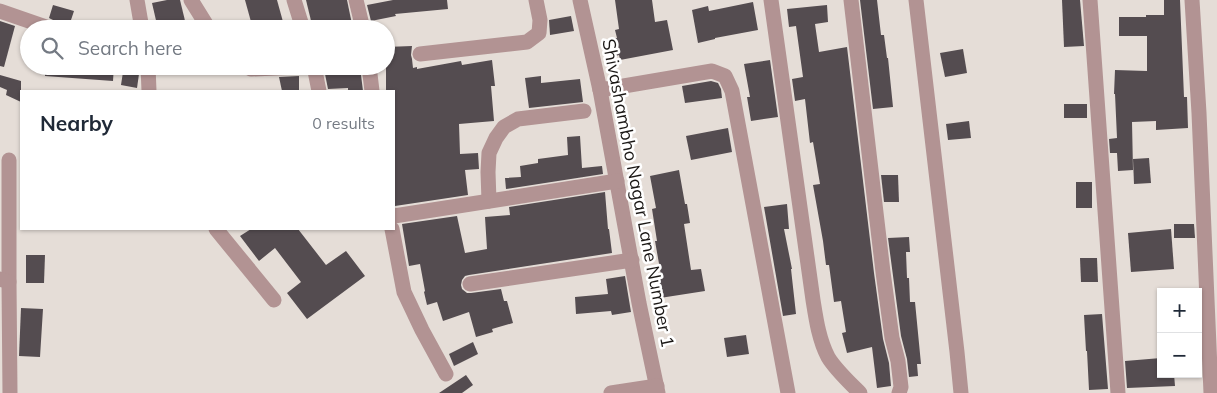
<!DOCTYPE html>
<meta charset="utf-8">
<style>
body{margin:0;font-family:Mulish,sans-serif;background:#f2f2f3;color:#1f2937}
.controls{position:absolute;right:15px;bottom:15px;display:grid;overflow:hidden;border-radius:0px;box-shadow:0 1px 4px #0004}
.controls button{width:45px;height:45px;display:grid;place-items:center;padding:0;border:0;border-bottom:1px solid #e0e1e3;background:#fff;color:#1f2937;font:25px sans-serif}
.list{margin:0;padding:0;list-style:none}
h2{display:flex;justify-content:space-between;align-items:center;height:65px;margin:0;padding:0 20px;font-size:21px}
h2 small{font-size:16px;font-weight:400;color:#747a83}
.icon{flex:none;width:28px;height:28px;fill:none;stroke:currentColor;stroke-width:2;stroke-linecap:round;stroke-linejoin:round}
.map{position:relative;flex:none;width:1217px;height:393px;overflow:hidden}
.search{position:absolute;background:#fff;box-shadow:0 1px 4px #0004;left:20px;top:20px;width:375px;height:55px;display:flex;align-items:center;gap:12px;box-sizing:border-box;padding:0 18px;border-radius:28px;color:#747a83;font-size:19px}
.panel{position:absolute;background:#fff;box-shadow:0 1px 4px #0004;left:20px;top:90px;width:375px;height:140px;border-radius:0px}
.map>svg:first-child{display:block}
.building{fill:#544c50}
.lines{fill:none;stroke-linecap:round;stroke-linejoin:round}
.minor{stroke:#b29393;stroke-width:15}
.labels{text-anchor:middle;stroke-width:5;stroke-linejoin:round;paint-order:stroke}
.street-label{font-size:18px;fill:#1a1715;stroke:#fff}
</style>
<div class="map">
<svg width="1217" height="393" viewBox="0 0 1217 393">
<rect width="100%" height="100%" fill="#e5ddd7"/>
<g class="building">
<polygon points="167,0 180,0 187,29 158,29 152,3"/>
<polygon points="245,0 277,0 285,29 253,29"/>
<polygon points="306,0 347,0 353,29 313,29"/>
<polygon points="393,0 447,0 448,9 395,14 396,16 371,21 367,5"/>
<polygon points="615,0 652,0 655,22 667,20 673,50 620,60 619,55 612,57 608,40 617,38 615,30 619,29"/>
<polygon points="860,0 877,0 881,35 884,35 887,58 888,58 893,107 873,109"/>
<polygon points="1062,0 1080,0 1084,46 1064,47"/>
<polygon points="1164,0 1180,0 1184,97 1187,97 1188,128 1156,130 1156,121 1132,122 1133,170 1118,171 1117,153 1110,153 1109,139 1117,138 1115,94 1114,94 1115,70 1147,71 1147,36 1119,36 1119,17 1146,17 1146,15 1164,15"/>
<polygon points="753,2 758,30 715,38 715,39 698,43 692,10 708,6 709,11"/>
<polygon points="53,5 74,11 68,29 61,29 59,23 49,18"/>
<polygon points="827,5 828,22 815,24 819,52 847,47 874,273 883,339 889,363 891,386 877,388 872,347 847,353 842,333 846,332 841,301 834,302 829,265 826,265 823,241 813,185 820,184 813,142 810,143 805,99 795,101 792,79 803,77 796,26 789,27 787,9"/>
<polygon points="571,16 574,31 550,35 549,20"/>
<polygon points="0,21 15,26 4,67 0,66"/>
<polygon points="412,46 411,55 412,59 413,68 417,67 417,69 461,61 462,65 492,60 495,86 491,86 494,121 459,124 460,154 478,153 479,169 465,170 468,195 395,206 394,165 394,91 386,91 386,47"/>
<polygon points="963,49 967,73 945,77 940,53"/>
<polygon points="770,60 778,117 751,121 747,97 750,97 744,64"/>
<polygon points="45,66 114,66 113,81 45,76"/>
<polygon points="360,67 363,91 348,91 348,88 328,89 325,74 328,70"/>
<polygon points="123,72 139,74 137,88 121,85"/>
<polygon points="0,75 21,81 21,102 6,95 7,90 0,87"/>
<polygon points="299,76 299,91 282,91 279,77"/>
<polygon points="541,76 541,83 580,79 583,102 529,108 525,78"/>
<polygon points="711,81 718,83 721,89 722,98 685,103 682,86"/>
<rect x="1064" y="104" width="23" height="14"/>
<polygon points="969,121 971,138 948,140 946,124"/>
<polygon points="728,128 732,152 691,160 686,136"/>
<polygon points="580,136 582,168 602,166 603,174 506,189 505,178 521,177 520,166 538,163 538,159 568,155 567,137"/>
<polygon points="1149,158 1151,183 1134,184 1133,159"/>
<polygon points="679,170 685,204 687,204 690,223 684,224 691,270 701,269 705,291 660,298 657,275 661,275 655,241 657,241 652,209 656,208 650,176"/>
<polygon points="881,175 898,175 899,202 884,202"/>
<rect x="1076" y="182" width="16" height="26"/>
<polygon points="605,192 608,229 609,229 612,253 469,275 465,276 462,280 461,285 462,289 467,293 471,293 501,289 504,301 507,301 513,323 492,329 493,332 476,337 469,312 443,321 437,302 427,305 424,292 425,291 420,264 409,266 402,224 457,216 465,253 487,249 485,217 510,215 509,207"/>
<polygon points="787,204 789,229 784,229 792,269 791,269 796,314 783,316 764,207"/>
<polygon points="1174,224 1194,224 1195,238 1174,238"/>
<polygon points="251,229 298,229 326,265 346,251 365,276 307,319 287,293 301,282 275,248 259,261 240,236"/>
<polygon points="1171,229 1174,269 1131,272 1128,233"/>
<polygon points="909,237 910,252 906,252 907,278 909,278 910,302 915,302 921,364 917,364 918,376 909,377 907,359 901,336 888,238"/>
<polygon points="26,255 45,255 44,283 26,283"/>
<polygon points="1080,258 1097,258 1098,282 1081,282"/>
<polygon points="625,276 631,312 612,315 611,311 576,314 575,297 608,294 606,279"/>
<polygon points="21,308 43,309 40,357 19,356"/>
<polygon points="1102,314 1108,389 1089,390 1087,351 1086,351 1084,315"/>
<polygon points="746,335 749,354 727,357 724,338"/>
<polygon points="473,342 478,354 454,366 449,354"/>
<polygon points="1161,358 1161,374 1174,374 1175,386 1127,388 1125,361"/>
<polygon points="466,375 473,385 462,393 439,393"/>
</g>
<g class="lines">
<g class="minor">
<polyline points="137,0 142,29"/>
<polyline points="191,0 209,29"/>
<polyline points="294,0 303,29"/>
<polyline points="356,0 363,29"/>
<polyline points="580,0 600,90 639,303 658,393"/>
<path d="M771 0 813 300C816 319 819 340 828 357 835 369 850 383 860 393"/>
<polyline points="851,0 883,272 892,338 898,361 901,387 899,393"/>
<polyline points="916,0 957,352 961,393"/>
<polyline points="1090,0 1118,393"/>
<polyline points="1192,0 1199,113 1211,393"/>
<polyline points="0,11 52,29"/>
<polyline points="420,54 527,42 539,33 540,20 536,0"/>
<polyline points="148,66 149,91"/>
<polyline points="246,66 251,69 320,66"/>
<polyline points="314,66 319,91"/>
<polyline points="369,66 372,91"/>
<polyline points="600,90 712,71 725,76 732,91 788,393"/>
<polyline points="9,160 9,282"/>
<polyline points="489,201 488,172 489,153 496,138 504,127 518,119 584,111"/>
<polyline points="394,216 617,181"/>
<polyline points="216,229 274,300"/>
<polyline points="392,229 404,292 422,330 446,374"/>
<polyline points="0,279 9,282 10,393"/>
<polyline points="470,284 632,260"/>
<polyline points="611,393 657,386"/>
</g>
</g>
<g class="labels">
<g class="street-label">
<text transform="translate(638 193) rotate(79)" y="6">Shivashambho Nagar Lane Number 1</text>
</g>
</g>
</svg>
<div class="controls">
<button>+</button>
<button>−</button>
</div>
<div class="search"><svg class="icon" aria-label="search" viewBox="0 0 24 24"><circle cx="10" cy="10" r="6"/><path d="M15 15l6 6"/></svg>Search here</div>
<section class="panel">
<h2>Nearby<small>0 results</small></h2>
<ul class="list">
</ul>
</section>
</div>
